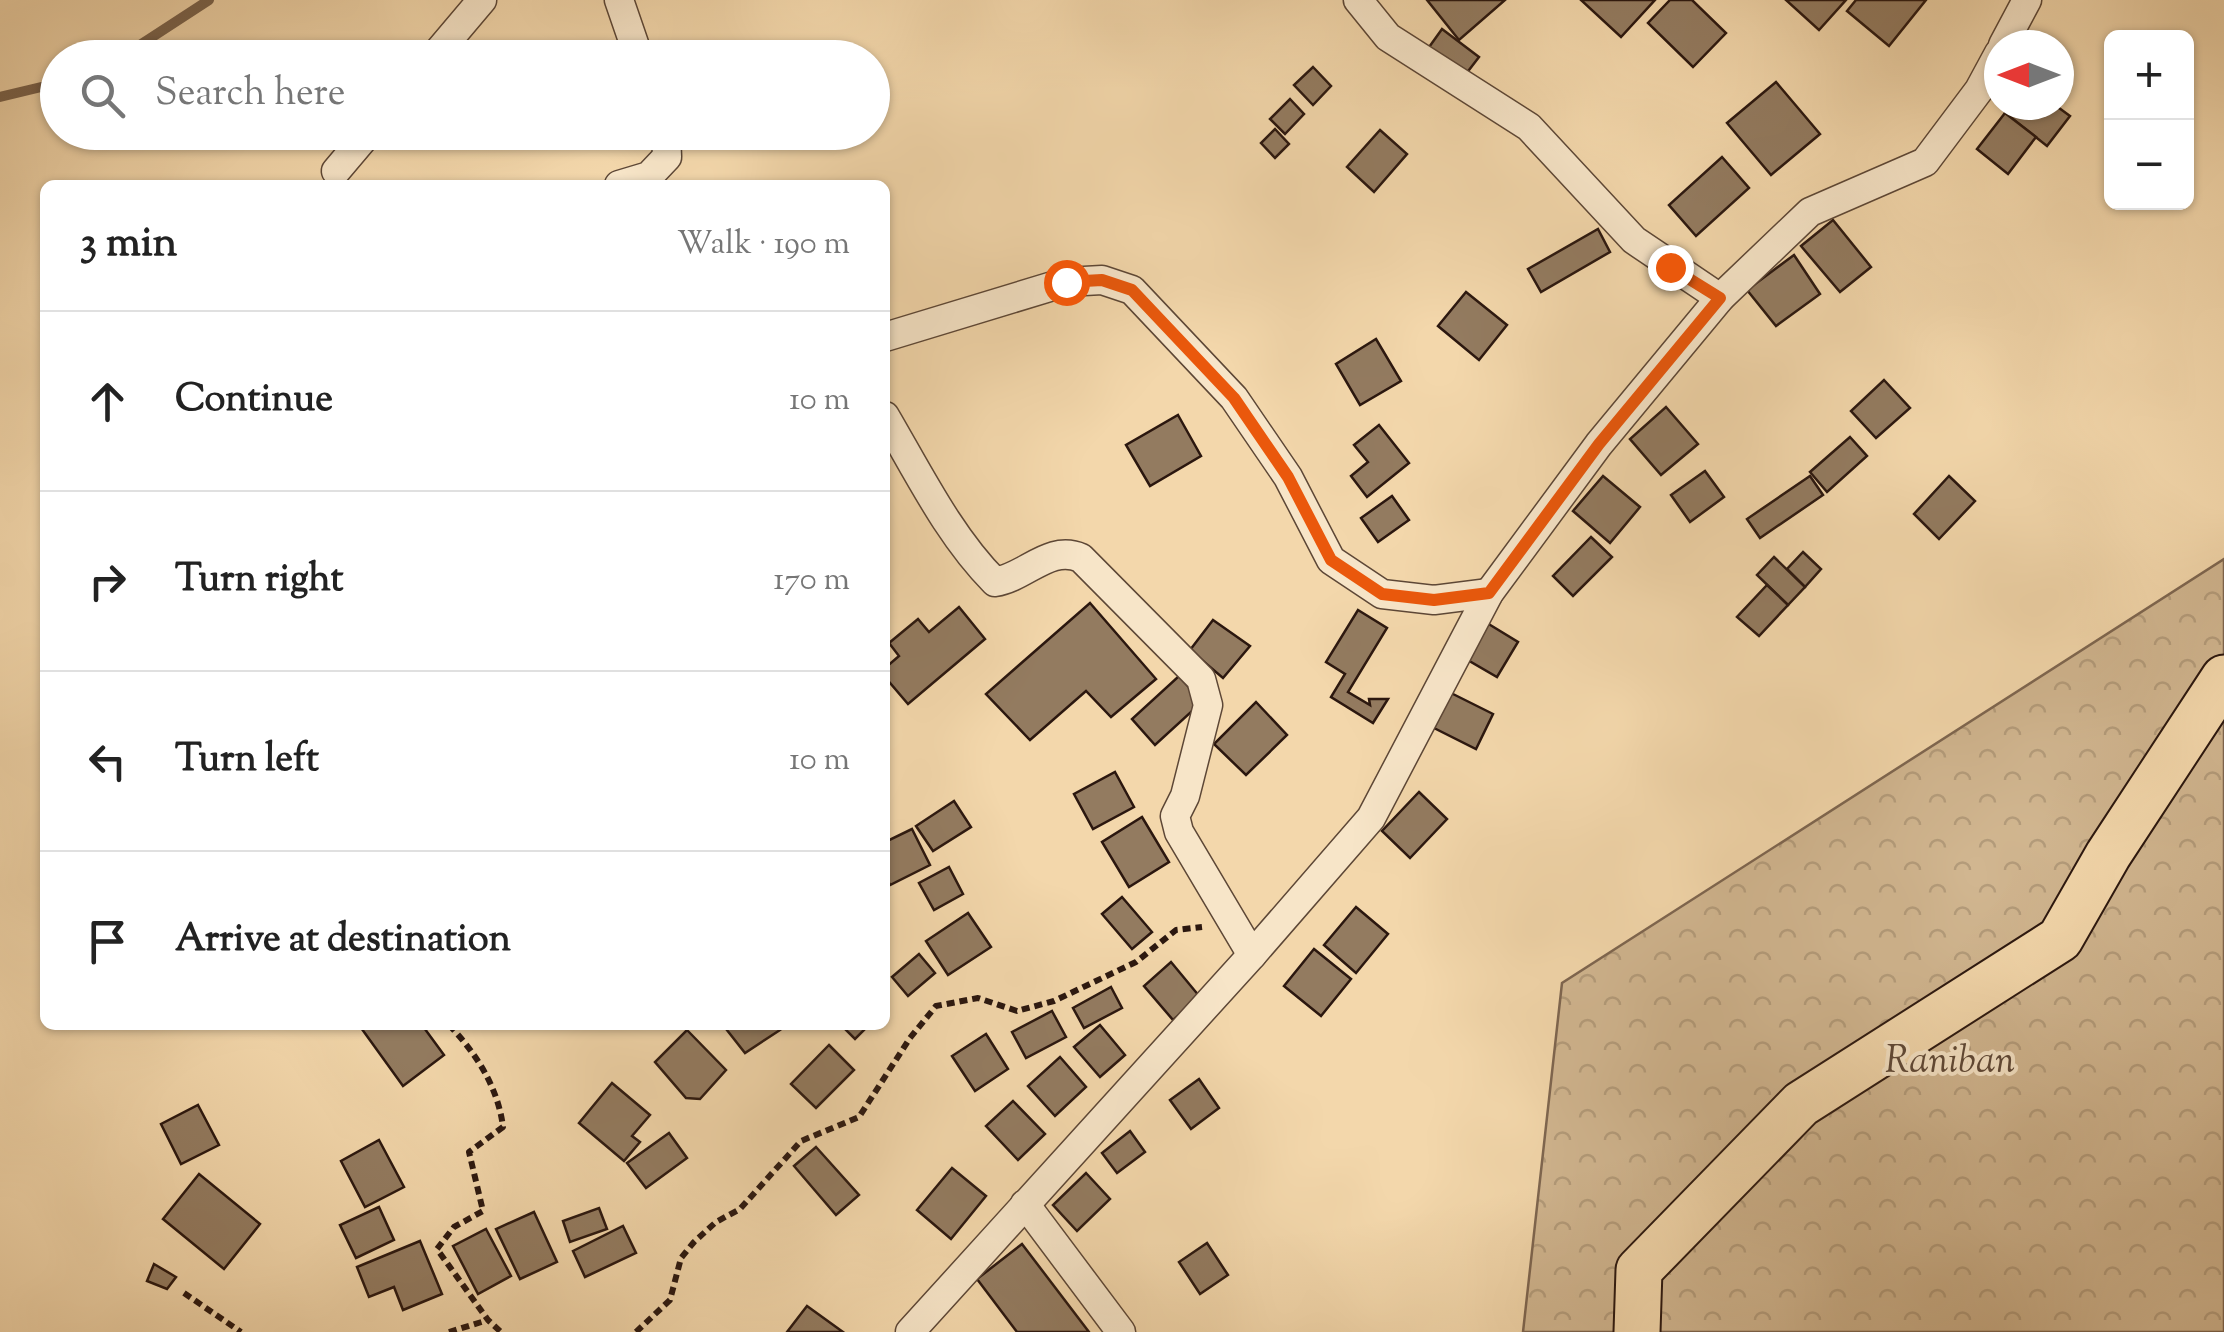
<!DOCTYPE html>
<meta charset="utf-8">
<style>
body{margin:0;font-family:"Sorts Mill Goudy",serif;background:#f2f2f2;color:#222}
.controls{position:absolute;right:30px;top:30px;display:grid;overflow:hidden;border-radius:15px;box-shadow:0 2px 8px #0004}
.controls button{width:90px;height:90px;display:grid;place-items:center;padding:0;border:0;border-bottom:2px solid #e0e0e0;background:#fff;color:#222;font:50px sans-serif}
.compass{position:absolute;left:1984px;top:30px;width:90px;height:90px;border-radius:50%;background:#fff;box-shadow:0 2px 8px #0004;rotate:270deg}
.stop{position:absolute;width:30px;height:30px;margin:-22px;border:8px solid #ea580c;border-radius:50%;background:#fff}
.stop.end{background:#ea580c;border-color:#fff;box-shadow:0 2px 10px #0008}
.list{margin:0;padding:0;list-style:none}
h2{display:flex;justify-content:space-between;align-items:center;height:130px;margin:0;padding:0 40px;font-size:42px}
h2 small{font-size:32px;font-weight:400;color:#767676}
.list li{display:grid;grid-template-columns:65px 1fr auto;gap:30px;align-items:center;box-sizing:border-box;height:180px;padding:0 40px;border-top:2px solid #e0e0e0}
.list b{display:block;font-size:38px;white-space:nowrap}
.list em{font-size:32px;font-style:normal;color:#767676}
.icon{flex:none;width:55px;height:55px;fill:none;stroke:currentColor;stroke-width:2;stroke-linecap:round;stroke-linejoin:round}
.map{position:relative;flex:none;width:2224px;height:1332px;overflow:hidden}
.search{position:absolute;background:#fff;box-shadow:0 2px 8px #0004;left:40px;top:40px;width:850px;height:110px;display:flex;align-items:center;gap:25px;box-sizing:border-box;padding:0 35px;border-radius:55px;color:#767676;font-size:38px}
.panel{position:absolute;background:#fff;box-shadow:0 2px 8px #0004;left:40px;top:180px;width:850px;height:850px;border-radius:15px}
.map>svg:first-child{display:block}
.forest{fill:url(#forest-crowns);stroke:#7e6650;stroke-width:2.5}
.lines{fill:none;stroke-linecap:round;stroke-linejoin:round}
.stream{stroke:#7a634d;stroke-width:10}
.building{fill:#937b60;stroke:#2b170f;stroke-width:2.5}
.street-casing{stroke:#5d4736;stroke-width:31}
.primary-casing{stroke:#2b170f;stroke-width:49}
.path{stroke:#2b170f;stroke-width:6;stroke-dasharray:8 5;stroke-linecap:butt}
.street{stroke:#f7e5c8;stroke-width:28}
.primary{stroke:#f3d7ab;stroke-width:45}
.route{stroke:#ea580c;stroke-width:12}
.labels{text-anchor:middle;stroke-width:8;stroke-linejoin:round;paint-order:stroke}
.park-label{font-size:38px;font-style:italic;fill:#5d4736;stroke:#f7e5c8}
</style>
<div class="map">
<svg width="2224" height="1332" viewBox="0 0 2224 1332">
<defs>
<pattern id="forest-crowns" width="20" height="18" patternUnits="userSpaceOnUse" patternTransform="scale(2.5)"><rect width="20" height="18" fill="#d1b690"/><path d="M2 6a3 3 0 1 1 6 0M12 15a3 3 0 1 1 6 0" fill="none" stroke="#b49c7b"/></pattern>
</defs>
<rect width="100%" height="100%" fill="#f3d7ab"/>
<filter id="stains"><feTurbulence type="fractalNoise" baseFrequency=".002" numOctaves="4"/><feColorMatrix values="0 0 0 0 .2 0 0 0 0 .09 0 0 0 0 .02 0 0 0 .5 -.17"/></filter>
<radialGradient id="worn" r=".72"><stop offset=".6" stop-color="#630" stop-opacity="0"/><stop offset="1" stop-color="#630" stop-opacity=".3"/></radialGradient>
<polygon class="forest" points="2224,559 2224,1332 1523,1332 1562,983"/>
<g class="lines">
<g class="stream">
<polyline points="120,58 209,0"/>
<polyline points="0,97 58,83"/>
</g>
</g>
<g class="building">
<polygon points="1427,0 1505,0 1459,40"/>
<polygon points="1581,0 1655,0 1621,37"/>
<polygon points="1670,0 1692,0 1726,33 1693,67 1648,23"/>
<polygon points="1786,0 1846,0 1819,30"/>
<polygon points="1856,0 1926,0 1889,46 1847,11"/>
<polygon points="1442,29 1479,57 1459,83 1422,57"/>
<polygon points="1313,67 1331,86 1313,105 1294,85"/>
<polygon points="1776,82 1820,134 1771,175 1727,123"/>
<polygon points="1290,99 1304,114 1285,134 1270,119"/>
<polygon points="2012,105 2055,105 2070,116 2047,146 2005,113"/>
<polygon points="2005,113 2036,137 2008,174 1977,149"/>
<polygon points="1275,129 1289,144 1275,158 1261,143"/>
<polygon points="1380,130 1407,154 1374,192 1347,167"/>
<polygon points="1722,157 1749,188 1696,236 1669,205"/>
<polygon points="1833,220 1871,267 1840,292 1801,246"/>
<polygon points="1598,229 1610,252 1541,292 1528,269"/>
<polygon points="1794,255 1820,294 1776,326 1747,290"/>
<polygon points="1466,292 1507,325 1479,360 1438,326"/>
<polygon points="1376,339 1401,381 1360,405 1336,364"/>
<polygon points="1884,380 1910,408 1876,438 1851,411"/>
<polygon points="1666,407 1698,444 1661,475 1630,439"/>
<polygon points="1178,415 1201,456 1150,486 1126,445"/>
<polygon points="1379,425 1409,463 1367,497 1351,476 1368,462 1354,445"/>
<polygon points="1850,437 1867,456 1827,492 1810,472"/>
<polygon points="1705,471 1724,497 1690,522 1671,495"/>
<polygon points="1603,476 1640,507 1610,543 1573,511"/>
<polygon points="1810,476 1823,495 1760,538 1747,519"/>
<polygon points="1949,476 1975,501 1939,539 1914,514"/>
<polygon points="1392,496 1409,520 1378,542 1361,518"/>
<polygon points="1591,537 1612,557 1573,596 1553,576"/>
<polygon points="1803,552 1821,569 1805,587 1787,569"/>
<polygon points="1774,557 1805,587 1788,605 1757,575"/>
<polygon points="1767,585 1788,605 1759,636 1737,617"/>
<polygon points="1090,603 1156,679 1111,717 1086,691 1030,740 986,694"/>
<polygon points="959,607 985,639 908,704 885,677 885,668 899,656 889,643 918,619 929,632"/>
<polygon points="1358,610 1387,628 1348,692 1370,705 1369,699 1388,699 1373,723 1331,697 1345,674 1326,662"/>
<polygon points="1213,620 1250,646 1223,678 1190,650"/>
<polygon points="1487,623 1518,642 1497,677 1466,659"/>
<polygon points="1179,676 1202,702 1155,745 1132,719"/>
<polygon points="1451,693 1493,714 1476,749 1434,728"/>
<polygon points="1256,702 1287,735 1246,775 1214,744"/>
<polygon points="1115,772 1134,807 1093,829 1074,794"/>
<polygon points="1419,792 1447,819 1410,858 1382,831"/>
<polygon points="954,801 971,827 933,851 916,826"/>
<polygon points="1142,817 1169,862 1129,887 1102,842"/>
<polygon points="912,829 930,865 890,885 885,874 885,842"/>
<polygon points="949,867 963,894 934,910 919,883"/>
<polygon points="1122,897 1152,932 1132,949 1102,914"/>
<polygon points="1356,907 1388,934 1356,973 1324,945"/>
<polygon points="968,913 991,947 948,975 926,941"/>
<polygon points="1314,949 1351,979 1321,1016 1284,986"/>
<polygon points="919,954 935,973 908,996 892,977"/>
<polygon points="1171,962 1200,997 1173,1020 1144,986"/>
<polygon points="1111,987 1122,1008 1084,1028 1073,1008"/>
<polygon points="1052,1011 1066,1037 1026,1058 1012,1032"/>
<polygon points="359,1025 422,1025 444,1055 403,1086"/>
<polygon points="723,1025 776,1025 780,1030 745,1053"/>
<polygon points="841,1025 869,1025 855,1039"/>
<polygon points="1100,1025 1125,1055 1100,1077 1074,1047"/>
<polygon points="687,1030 726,1070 700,1099 686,1098 655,1062"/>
<polygon points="986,1034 1008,1069 975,1091 952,1056"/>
<polygon points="829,1045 854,1070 816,1108 791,1084"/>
<polygon points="1060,1057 1086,1087 1055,1116 1028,1086"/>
<polygon points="1199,1079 1219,1108 1191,1129 1170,1100"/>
<polygon points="612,1083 650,1115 632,1136 640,1142 624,1161 579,1123"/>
<polygon points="1013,1101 1045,1134 1018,1160 986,1126"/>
<polygon points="198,1105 219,1145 181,1164 161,1124"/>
<polygon points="1130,1131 1145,1152 1117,1173 1102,1153"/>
<polygon points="669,1133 687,1158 646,1188 627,1163"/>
<polygon points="379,1140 404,1187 365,1207 341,1161"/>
<polygon points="816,1147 859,1195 836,1215 794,1166"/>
<polygon points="952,1168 986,1196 951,1239 917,1210"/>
<polygon points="1086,1173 1110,1199 1077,1231 1053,1205"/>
<polygon points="199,1174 260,1224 224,1269 163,1219"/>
<polygon points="379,1207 394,1240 356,1258 340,1225"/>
<polygon points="599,1208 607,1229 570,1242 563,1221"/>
<polygon points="534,1212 557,1262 520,1279 496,1229"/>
<polygon points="623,1226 636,1253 585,1277 573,1251"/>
<polygon points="486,1229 511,1276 478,1294 453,1246"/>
<polygon points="420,1241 442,1294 403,1310 394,1287 369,1297 357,1267"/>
<polygon points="1207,1243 1228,1275 1200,1294 1179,1262"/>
<polygon points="1022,1244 1089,1332 1017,1332 977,1279"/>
<polygon points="154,1264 176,1277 167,1289 147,1281"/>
<polygon points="807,1306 843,1332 787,1332"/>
</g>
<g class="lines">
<defs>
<g id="street">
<polyline points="619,0 639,58"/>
<polyline points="1358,0 1388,37 1529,127 1634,240 1720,298"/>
<polyline points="2003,45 2027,0"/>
<polyline points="433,58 482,0"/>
<polyline points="336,171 369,132"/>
<polyline points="619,185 649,176 667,157 666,132"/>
<polyline points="885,337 1066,282 1102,280 1132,290 1234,398 1288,477 1331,560 1382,594 1434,600 1489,593"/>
<path d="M885 416C918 472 949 536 995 582 1026 577 1050 544 1081 558L1201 679 1208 705 1185 796 1175 816 1179 832 1252 955"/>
<polyline points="1025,1204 1121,1332"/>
<polyline points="910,1332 1252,955 1371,818 1489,593 1599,444 1720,298 1810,212 1925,162 1979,90 1999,53"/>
</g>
<polyline id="primary" points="1637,1332 1639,1270 1801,1104 2060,939 2108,855 2224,678"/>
</defs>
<use href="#street" class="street-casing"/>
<use href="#primary" class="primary-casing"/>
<g class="path">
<path d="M449 1025C476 1053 498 1087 503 1127L469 1152 483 1211 454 1227 437 1249 488 1320 501 1332"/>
<polyline points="184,1293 241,1332"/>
<polyline points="449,1332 488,1320"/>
<polyline points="636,1332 670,1300 681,1258 694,1242 716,1222 740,1209 801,1141 859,1117 910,1038 936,1006 978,998 1017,1011 1054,1001 1136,962 1176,930 1202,927"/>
</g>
<use href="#street" class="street"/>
<use href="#primary" class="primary"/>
</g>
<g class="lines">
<polyline class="route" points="1066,282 1102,280 1132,290 1234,398 1288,477 1331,560 1382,594 1434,600 1489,593 1599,444 1720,298 1670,267"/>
</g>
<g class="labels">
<g class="park-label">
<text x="1950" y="1072">Raniban</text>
</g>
</g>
<rect width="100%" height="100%" filter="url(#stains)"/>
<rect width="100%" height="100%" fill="url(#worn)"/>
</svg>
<div class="controls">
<button>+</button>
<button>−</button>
</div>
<svg class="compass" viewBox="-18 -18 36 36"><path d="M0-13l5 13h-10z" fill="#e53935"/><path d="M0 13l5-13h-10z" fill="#767676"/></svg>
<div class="stop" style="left:1066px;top:282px"></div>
<div class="stop end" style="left:1670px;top:267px"></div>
<div class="search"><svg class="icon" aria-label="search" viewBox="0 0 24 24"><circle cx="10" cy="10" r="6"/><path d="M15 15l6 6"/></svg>Search here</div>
<section class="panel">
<h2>3 min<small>Walk · 190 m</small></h2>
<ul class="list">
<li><svg class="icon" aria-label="ahead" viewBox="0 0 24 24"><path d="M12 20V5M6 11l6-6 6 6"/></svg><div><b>Continue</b></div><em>10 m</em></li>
<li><svg class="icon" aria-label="right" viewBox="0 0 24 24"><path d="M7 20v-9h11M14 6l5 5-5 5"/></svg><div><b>Turn right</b></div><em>170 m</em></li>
<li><svg class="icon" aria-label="left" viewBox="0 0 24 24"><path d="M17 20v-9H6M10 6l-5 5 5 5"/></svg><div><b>Turn left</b></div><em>10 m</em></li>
<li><svg class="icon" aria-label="arrive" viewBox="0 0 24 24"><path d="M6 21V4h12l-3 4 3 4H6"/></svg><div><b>Arrive at destination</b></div></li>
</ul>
</section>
</div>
